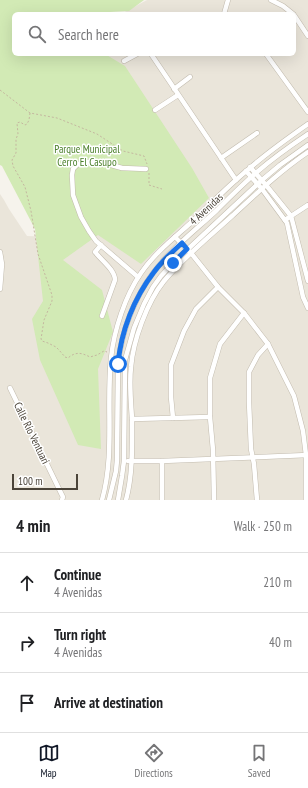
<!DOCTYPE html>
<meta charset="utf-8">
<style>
body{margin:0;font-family:"PT Sans Narrow",sans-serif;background:#f2f2f2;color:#202124}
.scale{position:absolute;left:12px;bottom:10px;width:66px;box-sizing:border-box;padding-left:4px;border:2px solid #4b4439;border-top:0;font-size:11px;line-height:14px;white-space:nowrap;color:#4b4439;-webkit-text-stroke:3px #fff;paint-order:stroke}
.stop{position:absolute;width:12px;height:12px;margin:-9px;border:3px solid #1a73e8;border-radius:50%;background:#fff}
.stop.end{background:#1a73e8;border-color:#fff;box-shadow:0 1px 4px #0008}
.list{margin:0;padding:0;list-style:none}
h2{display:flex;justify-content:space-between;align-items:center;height:52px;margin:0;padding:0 16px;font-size:17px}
h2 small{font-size:13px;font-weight:400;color:#757577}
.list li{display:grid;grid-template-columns:26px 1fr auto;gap:12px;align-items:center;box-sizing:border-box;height:60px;padding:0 16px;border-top:1px solid #e0e0e0}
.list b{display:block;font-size:15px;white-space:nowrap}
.list p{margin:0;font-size:13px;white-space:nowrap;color:#757577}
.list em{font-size:13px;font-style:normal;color:#757577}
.icon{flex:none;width:22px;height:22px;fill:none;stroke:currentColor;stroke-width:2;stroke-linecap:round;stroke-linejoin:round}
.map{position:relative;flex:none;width:308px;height:500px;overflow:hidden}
.search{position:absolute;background:#fff;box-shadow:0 4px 16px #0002;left:12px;right:12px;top:12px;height:44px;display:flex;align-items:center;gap:10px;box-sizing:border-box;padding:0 14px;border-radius:6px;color:#757577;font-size:15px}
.sheet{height:232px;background:#fff}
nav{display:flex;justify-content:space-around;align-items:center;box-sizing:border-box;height:56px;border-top:1px solid #e0e0e0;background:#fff;font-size:11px;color:#757577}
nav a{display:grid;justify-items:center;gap:2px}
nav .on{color:#111827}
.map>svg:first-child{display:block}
.residential{fill:#eae5da}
.green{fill:#d2eab5}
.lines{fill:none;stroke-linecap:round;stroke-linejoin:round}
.minor-casing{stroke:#c2bbae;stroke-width:5.5}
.path{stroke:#c4b79f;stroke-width:1;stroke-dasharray:2 2;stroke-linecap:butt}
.minor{stroke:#fff;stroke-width:4.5}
.route{stroke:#1a73e8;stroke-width:5}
.labels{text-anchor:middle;stroke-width:3;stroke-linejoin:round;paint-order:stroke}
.park-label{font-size:11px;fill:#4a7f2a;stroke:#fff}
.street-label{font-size:11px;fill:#4b4439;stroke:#fff}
</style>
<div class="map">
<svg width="308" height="500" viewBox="0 0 308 500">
<rect width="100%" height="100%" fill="#f6f3ec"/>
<polygon class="residential" points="147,0 308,0 308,500 0,500 0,194 4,200 9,209 27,236 79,238 77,54 294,54 294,14 121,14"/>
<polygon class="green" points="0,0 144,0 129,11 91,13 90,14 14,14 14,54 105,54 125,66 192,168 209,198 141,264 98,235 63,260 102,290 113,332 98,369 101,449 78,445 40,360 32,319 43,301 35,229 2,166 0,165"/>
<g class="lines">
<defs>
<g id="minor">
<polyline points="271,0 283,6 293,14"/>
<polyline points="224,14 228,0"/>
<polyline points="294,15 308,36"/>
<polyline points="151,54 236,180"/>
<polyline points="266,54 308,112"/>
<polyline points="124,61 137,54"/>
<polyline points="174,89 190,77"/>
<polyline points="155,110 178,95"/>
<polyline points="221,158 257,133"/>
<polyline points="250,167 266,185 291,216 308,281"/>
<polyline points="246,171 262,189 287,223 303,297 308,308"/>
<polyline points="285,220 308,205"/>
<polyline points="175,237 191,253 218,287 244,313 268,344 294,396 303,431 306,455 306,500"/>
<path d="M101 245 95 252 96 253C102 261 115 270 115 280L102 316"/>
<polyline points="0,252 2,264 0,289"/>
<polyline points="138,277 96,241 89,231 81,217 73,195 72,175 73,169 77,165 84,162 104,163 122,168 146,169"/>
<polyline points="10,388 61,493 63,497 62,500"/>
<polyline points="173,418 171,397 171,365 184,331 196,309 218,287"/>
<polyline points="132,419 210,417"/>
<polyline points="128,461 162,461 308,455"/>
<polyline points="162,461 162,500"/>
<path d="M102 500C115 454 106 406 111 358 114 330 125 296 141 273 156 251 178 235 197 217 214 201 231 183 250 168 268 152 288 138 308 124"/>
<path d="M109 500 116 471 117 460 118 364C122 327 137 290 162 262 178 243 199 227 217 210 230 197 243 184 257 172 273 158 290 146 308 134"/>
<polyline points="118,500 122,476 124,461 125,360 134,328 144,304 153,287 161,276 173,263 262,180 280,165 308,145"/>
<path d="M126 500C133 474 132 445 132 419 131 402 129 384 131 367 133 341 147 302 164 281 184 257 209 237 232 216 256 194 280 171 308 152"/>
<polyline points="214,500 213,450 210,417 210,378 220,344 244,313"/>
<polyline points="257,500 254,464 251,449 249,402 249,372 258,355 268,344"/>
</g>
</defs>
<use href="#minor" class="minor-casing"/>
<g class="path">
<polyline points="0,90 30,113 57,118 97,134 123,151 144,156 147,164"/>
<path d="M30 113 29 120 27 124 25 125 20 122 17 123 18 134 16 139V153L12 160 13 166 25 187 31 211 38 254 52 295V301L44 320 41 339 42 341 48 343 56 347 59 350 65 357 68 358C76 351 82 353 90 357L97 355 104 351 107 352"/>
<polyline points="149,173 149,185 162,189"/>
</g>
<use href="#minor" class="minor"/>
</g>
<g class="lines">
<path class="route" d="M118 364C121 331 134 298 154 272 162 261 172 252 182 243L187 249 173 263"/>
</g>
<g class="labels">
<g class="park-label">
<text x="87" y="153">Parque Municipal<tspan x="87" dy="13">Cerro El Casupo</tspan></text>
</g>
<g class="street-label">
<text transform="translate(206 209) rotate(-43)" y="4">4 Avenidas</text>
<text transform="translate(32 433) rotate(64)" y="4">Calle Río Ventuari</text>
</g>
</g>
</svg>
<div class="scale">100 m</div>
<div class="stop" style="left:118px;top:364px"></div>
<div class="stop end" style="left:173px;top:263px"></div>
<div class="search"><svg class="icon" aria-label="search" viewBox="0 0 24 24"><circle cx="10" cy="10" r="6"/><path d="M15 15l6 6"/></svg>Search here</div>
</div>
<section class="sheet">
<h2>4 min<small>Walk · 250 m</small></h2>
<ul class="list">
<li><svg class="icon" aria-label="ahead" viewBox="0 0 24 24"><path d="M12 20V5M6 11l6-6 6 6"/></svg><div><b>Continue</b><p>4 Avenidas</p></div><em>210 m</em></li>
<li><svg class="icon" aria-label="right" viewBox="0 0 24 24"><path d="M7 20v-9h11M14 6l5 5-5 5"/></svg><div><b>Turn right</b><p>4 Avenidas</p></div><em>40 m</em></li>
<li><svg class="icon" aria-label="arrive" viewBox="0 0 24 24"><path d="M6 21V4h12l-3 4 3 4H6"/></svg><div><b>Arrive at destination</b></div></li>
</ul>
</section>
<nav>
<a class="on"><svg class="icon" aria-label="map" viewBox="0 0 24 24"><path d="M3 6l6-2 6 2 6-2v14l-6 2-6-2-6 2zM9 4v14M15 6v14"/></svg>Map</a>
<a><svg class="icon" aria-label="directions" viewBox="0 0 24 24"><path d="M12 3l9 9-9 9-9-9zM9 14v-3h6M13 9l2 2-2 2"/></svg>Directions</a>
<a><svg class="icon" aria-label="saved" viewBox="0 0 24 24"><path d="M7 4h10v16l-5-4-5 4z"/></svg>Saved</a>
</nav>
